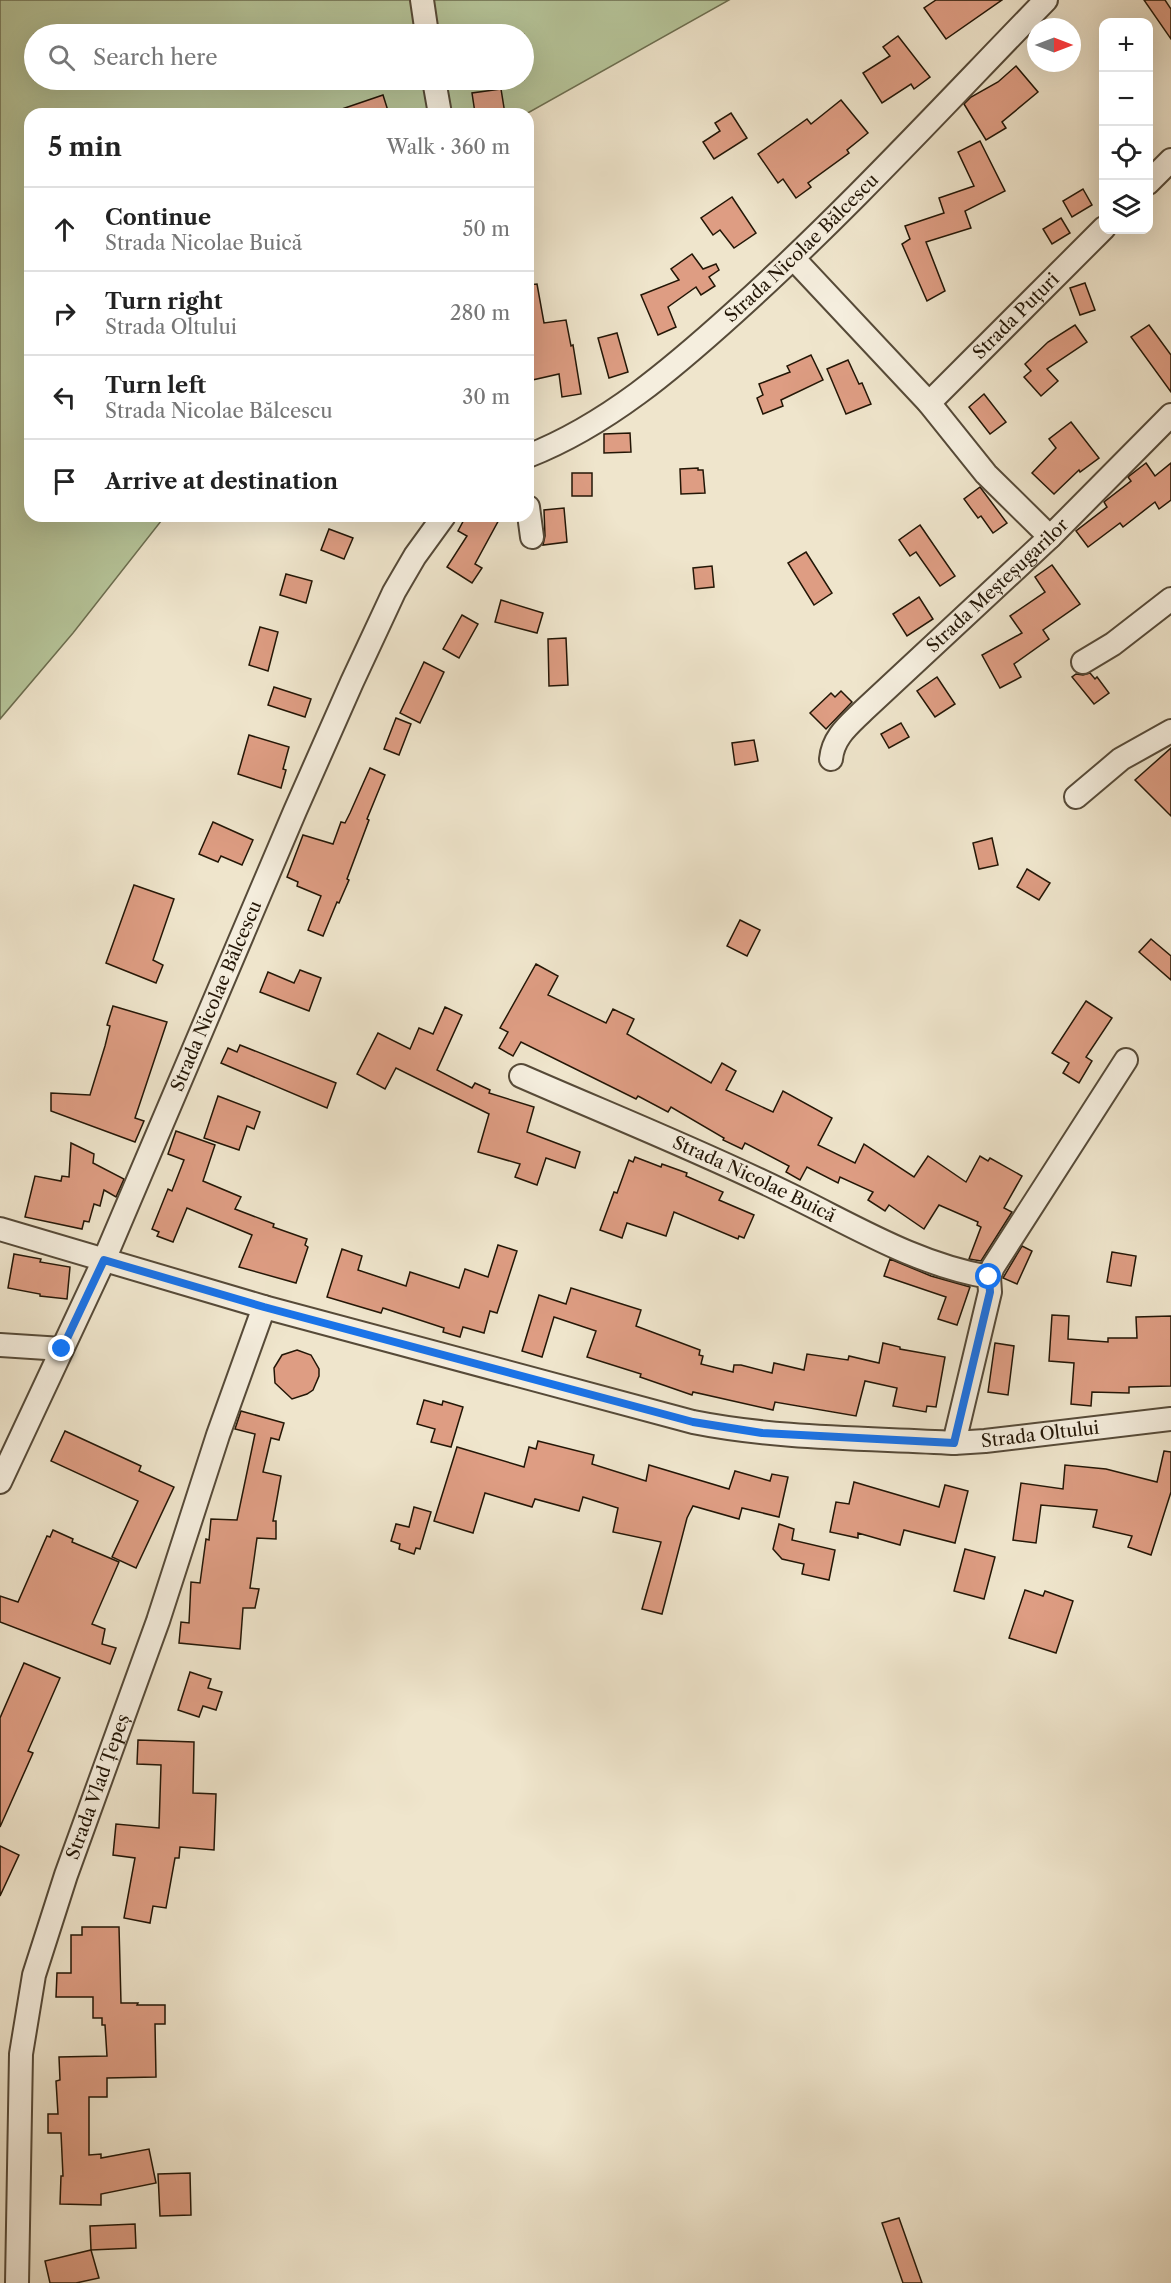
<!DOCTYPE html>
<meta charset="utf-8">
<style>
body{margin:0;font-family:"Libre Caslon Text",serif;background:#f6f6f6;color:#222}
.controls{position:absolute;right:18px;top:18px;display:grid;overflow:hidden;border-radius:12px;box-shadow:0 6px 24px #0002}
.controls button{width:54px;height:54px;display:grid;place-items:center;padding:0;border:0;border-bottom:2px solid #e0e0e0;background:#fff;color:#222;font:30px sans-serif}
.compass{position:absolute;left:1027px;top:18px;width:54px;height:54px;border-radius:50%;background:#fff;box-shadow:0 6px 24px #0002;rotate:90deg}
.stop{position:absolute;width:18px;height:18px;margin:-14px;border:4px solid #1a73e8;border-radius:50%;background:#fff}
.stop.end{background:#1a73e8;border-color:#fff;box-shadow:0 2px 6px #0008}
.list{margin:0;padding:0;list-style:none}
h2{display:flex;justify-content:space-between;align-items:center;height:78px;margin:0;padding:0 24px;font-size:26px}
h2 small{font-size:20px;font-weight:400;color:#767676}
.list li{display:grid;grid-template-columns:39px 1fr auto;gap:18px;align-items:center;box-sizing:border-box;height:84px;padding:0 24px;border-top:2px solid #e0e0e0}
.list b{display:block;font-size:22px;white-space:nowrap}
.list p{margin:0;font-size:20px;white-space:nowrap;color:#767676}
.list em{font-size:20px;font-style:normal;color:#767676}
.icon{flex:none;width:33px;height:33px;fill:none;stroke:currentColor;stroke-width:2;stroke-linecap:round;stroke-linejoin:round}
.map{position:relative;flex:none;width:1171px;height:2283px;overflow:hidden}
.search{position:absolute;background:#fff;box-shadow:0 6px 24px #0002;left:24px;top:24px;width:510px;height:66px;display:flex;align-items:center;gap:15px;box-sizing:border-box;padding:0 21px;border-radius:33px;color:#767676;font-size:22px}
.panel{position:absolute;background:#fff;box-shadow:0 6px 24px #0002;left:24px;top:108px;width:510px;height:414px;border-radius:18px}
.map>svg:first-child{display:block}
.green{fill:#b6c59a;stroke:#6c6e50;stroke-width:1.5;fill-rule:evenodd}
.building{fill:#de9d83;stroke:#231606;stroke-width:1.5}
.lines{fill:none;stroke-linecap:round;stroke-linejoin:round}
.minor-casing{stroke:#564a38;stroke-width:26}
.minor{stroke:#f5eede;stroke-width:22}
.route{stroke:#1a73e8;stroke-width:8}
.labels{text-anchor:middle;stroke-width:6;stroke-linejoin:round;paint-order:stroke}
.street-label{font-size:18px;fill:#231606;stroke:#f5eede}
</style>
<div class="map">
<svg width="1171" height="2283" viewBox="0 0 1171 2283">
<rect width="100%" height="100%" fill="#efe5cc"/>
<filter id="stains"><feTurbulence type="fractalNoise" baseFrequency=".00333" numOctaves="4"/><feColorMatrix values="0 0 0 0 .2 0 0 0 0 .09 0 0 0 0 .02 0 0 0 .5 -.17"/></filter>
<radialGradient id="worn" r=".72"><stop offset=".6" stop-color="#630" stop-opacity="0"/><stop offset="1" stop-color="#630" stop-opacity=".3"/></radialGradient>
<path class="green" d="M0 0H729L526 114H30V516H165L73 633 0 719ZM34 34H524V80H34Z"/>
<g class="building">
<polygon points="936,0 1002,0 946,39 924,8"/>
<polygon points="1144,0 1165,0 1171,9 1171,39"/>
<polygon points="898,36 930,77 914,89 911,84 882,103 863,73 890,56 883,47"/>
<polygon points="1016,66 1038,92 1002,122 1006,128 986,140 964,104 971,97 998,82"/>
<polygon points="501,89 505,114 475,113 472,93"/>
<polygon points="383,95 389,114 337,114 336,111"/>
<polygon points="841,100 868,133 847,150 849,153 808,183 811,187 796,198 783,179 778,183 758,154 807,119 811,124"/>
<polygon points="731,113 747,138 714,159 703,142 720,131 715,123"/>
<polygon points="980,141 1005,191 965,211 971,228 926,242 945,291 927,301 902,244 910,239 905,226 944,213 939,198 974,186 958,152"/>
<polygon points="1083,189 1092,205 1072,217 1063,201"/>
<polygon points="732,197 756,233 734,248 720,230 713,235 701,218"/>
<polygon points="1061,218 1070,233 1052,244 1043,229"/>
<polygon points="692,254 703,269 716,264 719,270 709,277 715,286 701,295 696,287 668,307 676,327 658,335 641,295 679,280 671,269"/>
<polygon points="1085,283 1095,310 1080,315 1070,288"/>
<polygon points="537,284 544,323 566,320 571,346 573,345 581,394 562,397 559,374 528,381 528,285"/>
<polygon points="1075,325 1087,342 1047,369 1058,381 1041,396 1024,377 1031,371 1025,364 1048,342"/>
<polygon points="1149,325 1171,355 1171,392 1131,337"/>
<polygon points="617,333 628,372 609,378 598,338"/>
<polygon points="811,355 823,380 781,400 783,406 763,414 757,398 763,395 759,384 790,372 787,366"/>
<polygon points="848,360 859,384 862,383 871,404 846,414 827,369"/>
<polygon points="984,394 1006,422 990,434 969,407"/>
<polygon points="1071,422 1099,458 1080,472 1079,470 1054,494 1032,473 1056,448 1049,439"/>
<polygon points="630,433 631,452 604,453 604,434"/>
<polygon points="1146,463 1155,476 1171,463 1171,500 1159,509 1155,502 1123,527 1120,523 1088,547 1076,531 1107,507 1104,502 1131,481 1128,477"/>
<polygon points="698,468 698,470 703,470 705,493 681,494 680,469"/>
<rect x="572" y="473" width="20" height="23"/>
<polygon points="980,487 1007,523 993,533 981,516 978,518 964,499"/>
<polygon points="564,508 567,542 543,545 545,536 544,510"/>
<polygon points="466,516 501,516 475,564 482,568 472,583 447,567 467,536 458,531"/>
<polygon points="920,525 955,576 940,586 916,552 910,556 899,540"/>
<polygon points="329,529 353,538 344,559 321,550"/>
<polygon points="806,552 832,593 814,605 788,563"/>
<polygon points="1052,565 1080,604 1043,630 1049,639 1014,664 1021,677 1000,688 982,655 1022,633 1010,616 1045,592 1035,577"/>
<polygon points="712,566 714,587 695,589 693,568"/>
<polygon points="286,574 312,581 306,603 280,595"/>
<polygon points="919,597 933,619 907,636 893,614"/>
<polygon points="501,600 543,613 537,633 495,622"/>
<polygon points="462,615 478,624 459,658 443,649"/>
<polygon points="260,627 278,632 268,671 249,665"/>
<polygon points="566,638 568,685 549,686 548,639"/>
<polygon points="424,662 444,672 420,723 400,713"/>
<polygon points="1090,673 1095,679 1097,677 1109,693 1094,704 1072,677 1076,674 1083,675"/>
<polygon points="937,677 955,704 935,717 917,691"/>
<polygon points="274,687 311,699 305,717 268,705"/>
<polygon points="841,691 852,702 826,729 810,713 831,693 835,697"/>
<polygon points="396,718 411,724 399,755 384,749"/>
<polygon points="901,723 909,737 889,748 881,734"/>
<polygon points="249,735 289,747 283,769 286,770 281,788 238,774"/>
<polygon points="754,740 758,761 735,765 732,743"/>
<polygon points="1171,748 1171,816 1135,780"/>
<polygon points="370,768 385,775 367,819 369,820 347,879 349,880 339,903 337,902 323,936 308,930 321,896 297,886 298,882 287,877 303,835 333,844 341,822 345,823 350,813"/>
<polygon points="213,822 253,840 242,865 221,856 218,862 199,854"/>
<polygon points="992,838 998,865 979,869 973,843"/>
<polygon points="1027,869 1050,883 1039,900 1017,887"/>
<polygon points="134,885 174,899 153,960 163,965 156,983 106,963"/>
<polygon points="740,920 760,930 747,956 727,946"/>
<polygon points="1151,939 1171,956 1171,980 1139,952"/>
<polygon points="536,964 558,976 548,995 606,1023 613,1009 634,1019 627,1034 711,1083 722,1063 736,1071 726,1090 773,1112 783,1091 832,1118 818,1145 855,1163 864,1144 914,1177 928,1156 966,1182 980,1156 988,1161 990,1158 1022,1176 1004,1208 1012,1212 981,1261 969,1259 981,1227 977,1225 978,1222 939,1205 924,1229 889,1205 885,1211 868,1200 873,1192 840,1177 838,1183 807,1167 800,1180 786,1172 789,1166 745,1143 742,1149 723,1140 724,1138 671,1107 668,1112 638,1096 636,1099 521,1042 513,1056 499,1048 508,1032 500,1028"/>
<polygon points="300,970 321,978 309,1011 260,992 268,972 294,983"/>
<polygon points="1086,1001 1112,1018 1086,1057 1092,1061 1079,1083 1063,1073 1069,1063 1052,1053"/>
<polygon points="113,1006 167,1022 135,1118 144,1121 135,1142 51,1111 51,1093 90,1095 105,1046 110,1026 107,1025"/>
<polygon points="445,1007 462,1015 437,1070 472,1088 475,1083 490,1090 489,1093 534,1107 527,1132 580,1152 575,1168 546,1158 537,1185 515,1177 520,1164 478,1152 489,1114 396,1068 385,1089 357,1074 378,1033 410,1049 419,1028 433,1034"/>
<polygon points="240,1045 336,1083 327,1108 221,1063 228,1048 237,1052"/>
<polygon points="218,1096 260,1112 254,1129 247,1126 239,1150 204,1138"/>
<polygon points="176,1131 215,1145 203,1181 241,1197 235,1209 274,1224 273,1227 307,1239 305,1245 308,1247 296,1283 239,1267 252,1235 187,1208 173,1242 157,1236 159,1232 152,1229 168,1189 172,1191 184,1160 168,1154"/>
<polygon points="71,1143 94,1154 93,1163 124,1179 116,1197 104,1190 100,1206 94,1204 89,1222 84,1221 82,1229 25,1217 35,1176 61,1181 62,1176 69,1177"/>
<polygon points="635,1157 661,1167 662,1164 687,1173 686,1176 723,1192 719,1200 754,1215 744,1238 739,1236 738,1239 674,1212 666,1236 627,1223 622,1238 600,1230 614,1192 617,1193 629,1160 633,1162"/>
<polygon points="498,1245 517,1251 497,1313 490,1311 484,1333 463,1327 460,1337 443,1332 444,1328 383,1308 381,1313 327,1297 342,1249 362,1256 358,1270 406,1286 410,1272 459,1288 465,1269 488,1277"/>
<polygon points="1022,1246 1032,1251 1017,1284 1003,1278"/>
<polygon points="1112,1252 1136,1256 1131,1286 1107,1282"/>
<polygon points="14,1254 41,1259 40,1262 70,1267 67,1299 40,1296 40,1294 8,1288"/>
<polygon points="890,1259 931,1276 970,1287 957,1325 938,1319 946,1297 884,1276"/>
<polygon points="571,1288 641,1310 636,1326 700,1350 699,1355 703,1356 701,1364 733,1372 734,1365 741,1365 772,1373 774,1363 804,1370 807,1354 848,1360 849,1356 879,1363 883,1343 900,1347 900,1349 945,1357 936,1407 927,1406 926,1412 893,1406 897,1388 865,1381 856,1416 775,1402 773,1410 693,1392 692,1395 640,1377 641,1374 587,1357 596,1331 554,1317 542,1357 522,1351 539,1295 566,1304"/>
<polygon points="1052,1315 1069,1316 1068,1339 1108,1342 1108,1338 1137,1338 1136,1317 1171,1316 1171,1386 1129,1387 1129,1393 1092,1392 1091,1406 1071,1404 1074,1363 1049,1361"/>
<polygon points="995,1343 1014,1346 1008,1395 988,1392"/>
<polygon points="297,1350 311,1355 319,1369 319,1376 313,1390 307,1394 292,1399 275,1383 274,1368 282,1355"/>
<polygon points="424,1400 442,1405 443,1401 463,1407 451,1447 431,1442 435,1429 417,1424"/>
<polygon points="241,1411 284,1423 279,1440 271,1438 263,1472 281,1476 273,1521 276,1521 276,1539 257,1538 250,1588 259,1589 255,1608 243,1608 240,1649 179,1643 181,1622 189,1623 191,1582 200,1583 206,1539 209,1540 211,1519 237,1520 255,1434 235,1429"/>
<polygon points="65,1431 141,1466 139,1471 174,1487 136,1568 112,1557 138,1501 51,1461"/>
<polygon points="538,1441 594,1455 592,1464 646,1481 649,1465 729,1489 735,1471 770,1481 772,1474 788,1477 779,1517 742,1508 739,1519 693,1506 687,1518 662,1614 642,1609 661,1542 613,1532 618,1508 583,1497 579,1511 535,1499 532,1507 485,1493 473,1533 434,1521 457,1447 524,1467 529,1447 536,1449"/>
<polygon points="1164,1451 1171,1452 1171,1492 1151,1555 1128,1547 1132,1536 1093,1527 1097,1510 1041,1505 1036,1543 1013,1540 1021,1483 1063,1489 1065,1465 1106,1469 1157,1482"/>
<polygon points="854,1482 939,1507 945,1485 968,1491 955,1543 904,1530 900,1545 858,1533 858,1538 830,1532 836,1502 849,1504"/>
<polygon points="414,1507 431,1512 420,1549 416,1548 414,1554 399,1549 400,1544 391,1541 396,1524 409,1527"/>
<polygon points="779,1524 794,1529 792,1540 835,1550 829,1580 802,1574 804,1564 782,1559 773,1549"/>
<polygon points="53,1530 73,1539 72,1542 119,1562 92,1624 105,1629 102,1644 116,1648 110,1664 0,1622 0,1596 18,1602 47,1536 50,1537"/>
<polygon points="965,1549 995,1557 984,1599 954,1591"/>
<polygon points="1025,1590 1043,1596 1045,1591 1073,1601 1056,1653 1009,1638"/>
<polygon points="24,1663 60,1678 28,1751 33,1753 0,1827 0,1718"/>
<polygon points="190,1672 211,1679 208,1688 222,1692 216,1710 203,1706 199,1717 178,1710"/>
<polygon points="138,1740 194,1742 193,1793 216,1794 214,1850 180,1847 179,1858 175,1858 166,1908 153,1906 150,1923 124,1918 135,1858 113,1855 116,1824 159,1828 161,1765 137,1764"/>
<polygon points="0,1846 19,1855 0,1896"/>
<polygon points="82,1927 119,1927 121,2003 138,2003 137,2005 165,2005 165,2024 155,2024 156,2077 107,2078 107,2097 89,2097 89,2155 101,2154 101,2158 149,2149 156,2183 101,2194 101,2205 60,2204 61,2176 63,2176 61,2133 48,2133 48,2114 58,2114 56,2081 60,2080 59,2057 107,2056 105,2025 102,2025 102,2018 93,2018 93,1997 56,1997 57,1973 71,1973 71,1935 82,1935"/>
<polygon points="190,2173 191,2215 160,2216 158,2174"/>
<polygon points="899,2218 922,2283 903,2283 882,2223"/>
<polygon points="135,2224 136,2248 91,2250 90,2226"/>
<polygon points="91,2250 99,2278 76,2283 50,2283 45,2261"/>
</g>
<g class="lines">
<defs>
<g id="minor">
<polyline points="422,0 427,34"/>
<polyline points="434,80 440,114"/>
<polyline points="1148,183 1171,160"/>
<polyline points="794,259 929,403 986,474 1050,537"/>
<path id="s1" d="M929 403 1104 228"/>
<path id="s2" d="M528 456C607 425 673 368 735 312 844 214 944 105 1046 0"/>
<polyline points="528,507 532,537"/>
<polyline points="1083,662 1113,644 1171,599"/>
<path id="s3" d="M831 759C833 737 849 725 863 711L1050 537 1171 415"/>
<polyline points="1076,797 1121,759 1171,731"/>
<path id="s4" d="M521 1076C608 1114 698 1150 784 1192 851 1224 914 1264 989 1277"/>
<path id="s5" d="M0 1229 264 1307 693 1422C778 1439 867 1438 954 1443L985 1441 1171 1419"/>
<polyline points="0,1345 62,1349"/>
<polyline points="954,1443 990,1292 989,1277 993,1267 1126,1060"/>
<path id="s6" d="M0 1482 104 1260 295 811 352 682 394 592 415 556 444 516"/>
<path id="s7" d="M17 2283 21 2054 34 1975 66 1875 158 1621 218 1435 264 1307"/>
</g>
</defs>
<use href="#minor" class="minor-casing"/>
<use href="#minor" class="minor"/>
</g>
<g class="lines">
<polyline class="route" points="62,1349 104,1260 264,1307 693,1422 762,1433 954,1443 990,1292 989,1277"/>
</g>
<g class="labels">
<g class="street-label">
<text dy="6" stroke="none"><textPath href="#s2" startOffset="346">Strada Nicolae Bălcescu</textPath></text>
<text dy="6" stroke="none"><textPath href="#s1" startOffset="123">Strada Puțuri</textPath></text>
<text dy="6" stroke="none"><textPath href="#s3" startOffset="243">Strada Meșteșugarilor</textPath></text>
<text dy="6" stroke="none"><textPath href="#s6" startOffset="532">Strada Nicolae Bălcescu</textPath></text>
<text dy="6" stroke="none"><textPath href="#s4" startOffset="255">Strada Nicolae Buică</textPath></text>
<text dy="6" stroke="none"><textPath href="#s5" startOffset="1068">Strada Oltului</textPath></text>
<text dy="6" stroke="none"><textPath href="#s7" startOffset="508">Strada Vlad Țepeș</textPath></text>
</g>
</g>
<rect width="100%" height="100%" filter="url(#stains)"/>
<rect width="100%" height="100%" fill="url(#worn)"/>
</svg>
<div class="controls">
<button>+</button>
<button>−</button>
<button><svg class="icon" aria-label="locate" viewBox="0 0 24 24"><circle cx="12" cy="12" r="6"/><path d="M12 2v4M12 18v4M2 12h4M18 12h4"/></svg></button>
<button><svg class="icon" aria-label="layers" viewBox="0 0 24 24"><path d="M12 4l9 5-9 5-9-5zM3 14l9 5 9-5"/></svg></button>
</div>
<svg class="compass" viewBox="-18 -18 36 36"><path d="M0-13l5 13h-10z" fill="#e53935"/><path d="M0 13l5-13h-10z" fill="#767676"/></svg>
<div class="stop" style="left:989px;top:1277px"></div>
<div class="stop end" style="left:62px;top:1349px"></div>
<div class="search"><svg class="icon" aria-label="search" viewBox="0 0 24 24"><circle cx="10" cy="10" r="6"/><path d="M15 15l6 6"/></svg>Search here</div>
<section class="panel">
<h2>5 min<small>Walk · 360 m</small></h2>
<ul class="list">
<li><svg class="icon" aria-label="ahead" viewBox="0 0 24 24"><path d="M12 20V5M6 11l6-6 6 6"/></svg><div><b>Continue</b><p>Strada Nicolae Buică</p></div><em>50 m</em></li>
<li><svg class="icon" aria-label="right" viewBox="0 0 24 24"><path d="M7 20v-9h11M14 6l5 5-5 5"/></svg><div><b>Turn right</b><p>Strada Oltului</p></div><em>280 m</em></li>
<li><svg class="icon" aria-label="left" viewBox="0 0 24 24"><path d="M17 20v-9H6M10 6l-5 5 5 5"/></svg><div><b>Turn left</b><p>Strada Nicolae Bălcescu</p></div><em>30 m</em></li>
<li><svg class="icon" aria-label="arrive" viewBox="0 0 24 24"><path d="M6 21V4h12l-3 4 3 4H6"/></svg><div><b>Arrive at destination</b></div></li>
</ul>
</section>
</div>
